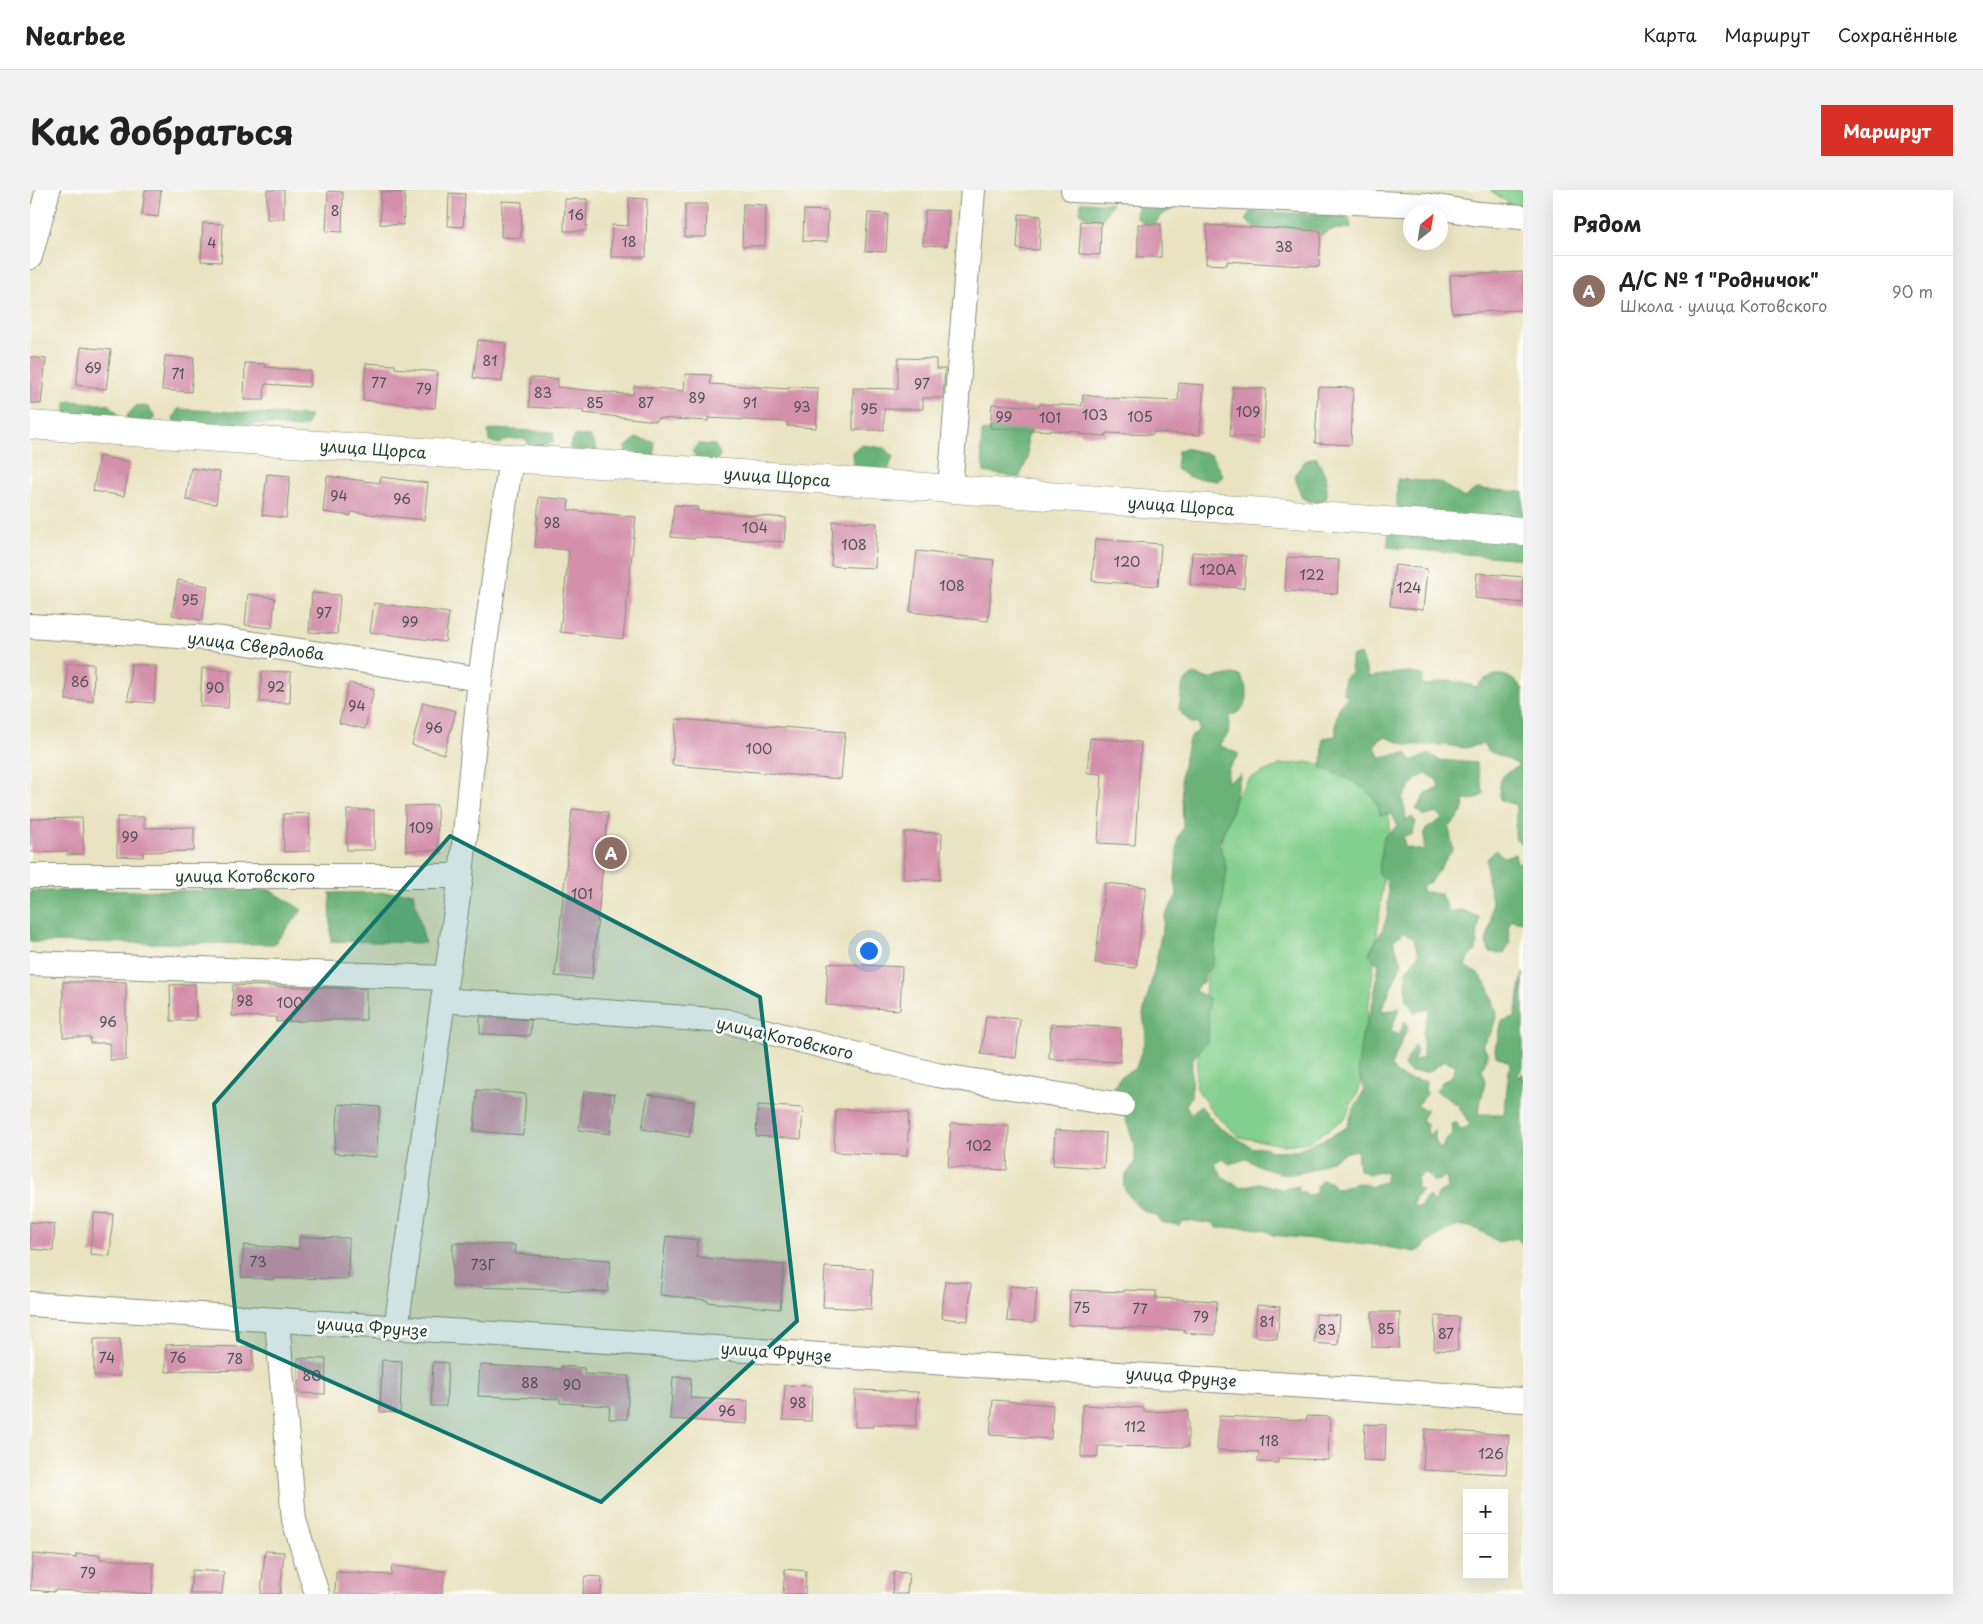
<!DOCTYPE html>
<html lang="ru">
<meta charset="utf-8">
<style>
body{margin:0;font-family:"Playpen Sans",sans-serif;background:#f2f2f2;color:#222}
.controls{position:absolute;right:15px;bottom:15px;display:grid;overflow:hidden;border-radius:0px;box-shadow:0 5px 20px #0002}
.controls button{width:45px;height:45px;display:grid;place-items:center;padding:0;border:0;border-bottom:1px solid #e0e0e0;background:#fff;color:#222;font:25px sans-serif}
.compass{position:absolute;left:1373px;top:15px;width:45px;height:45px;border-radius:50%;background:#fff;box-shadow:0 5px 20px #0002;rotate:30deg}
.you{position:absolute;left:838px;top:760px;width:18px;height:18px;margin:-12px;border:4px solid #fff;border-radius:50%;background:#1a73e8;box-shadow:0 0 0 8px #1a73e833}
.badge{display:grid;place-items:center;width:32px;height:32px;border-radius:50%;background:#d93025;color:#fff;font-size:16px;font-weight:700}
.pin{position:absolute;translate:-50% -50%;border:2px solid #fff;box-shadow:0 1px 5px #0006}
.list{margin:0;padding:0;list-style:none}
h2{display:flex;justify-content:space-between;align-items:center;height:65px;margin:0;padding:0 20px;font-size:21px}
h2 small{font-size:16px;font-weight:400;color:#767676}
.list li{display:grid;grid-template-columns:32px 1fr auto;gap:15px;align-items:center;box-sizing:border-box;height:70px;padding:0 20px;border-top:1px solid #e0e0e0}
.list b{display:block;font-size:19px;white-space:nowrap}
.list p{margin:0;font-size:16px;white-space:nowrap;color:#767676}
.list em{font-size:16px;font-style:normal;color:#767676}
.map{position:relative;flex:none;width:1493px;height:1404px;overflow:hidden;border-radius:0px}
header{display:flex;align-items:center;gap:30px;box-sizing:border-box;height:70px;padding:0 25px;background:#fff;border-bottom:1px solid #e0e0e0}
header strong{font-size:24px}
nav{display:flex;gap:28px;margin-inline-start:auto;font-size:18px}
.intro{display:flex;align-items:center;justify-content:space-between;box-sizing:border-box;height:120px;padding:0 30px}
h1{margin:0;font-size:35px}
.button{padding:12px 22px;border-radius:0px;background:#d93025;color:#fff;font-size:18px;font-weight:700}
main{display:flex;gap:30px;padding:0 30px}
aside{flex:1;background:#fff;border-radius:0px;box-shadow:0 5px 20px #0002}
.map>svg:first-child{display:block}
.green{fill:#83cf8d;stroke:#518660}
.forest{fill:#6ab278;stroke:#447856;fill-rule:evenodd}
.building{fill:#d490ab}
.lines{fill:none;stroke-linecap:round;stroke-linejoin:round}
.minor-casing{stroke:#84907a;stroke-width:26}
.tertiary-casing{stroke:#84907a;stroke-width:29}
.minor{stroke:#fff;stroke-width:24}
.tertiary{stroke:#fff;stroke-width:28}
.marked{fill:#0f766e;fill-opacity:0.2;stroke:#0f766e;stroke-width:4;stroke-linejoin:round}
.labels{text-anchor:middle;stroke-width:5;stroke-linejoin:round;paint-order:stroke}
.number-label{font-size:14px;fill:#4c5252}
.street-label{font-size:16px;fill:#1f3d34;stroke:#fdfcf7}
</style>
<header>
<strong>Nearbee</strong>
<nav><a>Карта</a><a>Маршрут</a><a>Сохранённые</a></nav>
</header>
<div class="intro"><h1>Как добраться</h1><a class="button">Маршрут</a></div>
<main>
<div class="map">
<svg width="1493" height="1404" viewBox="0 0 1493 1404">
<rect width="100%" height="100%" fill="#fdfcf7"/>
<filter id="ink" filterUnits="userSpaceOnUse"><feTurbulence type="fractalNoise" baseFrequency=".02" numOctaves="2"/><feDisplacementMap in="SourceGraphic" scale="10" xChannelSelector="R" yChannelSelector="G"/><feConvolveMatrix kernelMatrix="1 2 1 2 8 2 1 2 1" color-interpolation-filters="sRGB"/></filter>
<filter id="wash" filterUnits="userSpaceOnUse"><feTurbulence type="fractalNoise" baseFrequency=".0096" numOctaves="4" result="noise"/><feDisplacementMap in="SourceGraphic" scale="20" xChannelSelector="R" yChannelSelector="G"/><feGaussianBlur stdDeviation="1.12" result="paint"/><feColorMatrix in="noise" values="0 0 0 0 0 0 0 0 0 0 0 0 0 0 0 0 0 1.4 0 .05"/><feComposite in="paint" operator="in"/></filter>
<g filter="url(#wash)">
<rect width="100%" height="100%" fill="#e9e3c1"/>
<g class="green">
<polygon points="1460,0 1493,0 1493,19 1487,19"/>
<polygon points="1277,572 1311,578 1354,610 1360,632 1329,900 1314,929 1279,952 1253,955 1209,947 1183,923 1165,896 1195,619 1220,588 1250,575"/>
</g>
<g class="forest">
<polygon points="1108,7 1144,9 1145,18 1130,26 1122,40 1106,27"/>
<polygon points="1051,12 1082,13 1072,30 1058,28 1050,23"/>
<polygon points="1299,18 1310,18 1312,26 1319,27 1321,38 1301,40 1283,50 1222,36 1216,30 1221,22 1293,24"/>
<polygon points="42,211 80,215 88,224 71,232 36,224 36,212"/>
<polygon points="107,215 118,217 126,227 117,235 104,237 96,227"/>
<polygon points="148,219 280,226 276,236 268,238 238,234 205,234 200,241 146,238 143,228"/>
<polygon points="984,231 1005,237 997,248 998,268 989,288 954,282 951,261 952,242"/>
<polygon points="465,239 524,242 523,253 500,258 496,249 478,249 469,254 459,251 458,241"/>
<polygon points="545,246 560,246 567,259 564,264 547,268 539,257"/>
<polygon points="606,248 624,252 625,268 597,267 595,258"/>
<polygon points="669,254 685,255 690,265 686,274 669,271 662,261"/>
<polygon points="832,255 854,258 863,266 858,281 836,288 823,275 822,262"/>
<polygon points="1155,258 1181,265 1193,285 1188,291 1159,287 1146,279 1148,261"/>
<polygon points="1286,267 1297,289 1296,309 1289,314 1272,308 1264,285 1275,271"/>
<polygon points="1367,289 1410,292 1434,308 1446,299 1493,302 1493,369 1357,357 1360,338 1399,327 1367,316"/>
<path d="M1330 464 1339 487 1375 482 1393 485 1391 494 1398 495 1420 490 1446 497C1462 480 1478 481 1493 499V654L1485 648 1486 615 1470 610C1469 585 1471 586 1490 575L1459 561 1453 554 1435 558 1414 555H1377L1355 547 1349 550 1344 556 1350 567 1376 563 1381 571 1400 564 1409 570 1446 573 1454 604 1446 609 1435 610 1432 622 1419 638 1423 659 1400 692 1392 695V702L1410 703 1416 714 1417 722 1432 720 1449 727 1446 761 1438 767 1435 777 1447 782 1459 798 1467 823 1462 841 1452 855 1458 864 1452 879 1455 892 1448 924H1474L1480 873 1466 866 1465 859 1472 831 1485 827 1493 783V878L1488 884 1489 887 1493 883V1055L1487 1048 1468 1052C1430 1024 1420 1037 1386 1062L1344 1055 1242 1045C1233 1035 1201 1038 1187 1038L1183 1033 1154 1031 1149 1035 1130 1032 1128 1026C1108 1020 1103 1013 1093 996L1096 985 1105 973V955L1084 897 1090 887 1106 878 1116 847 1113 824 1124 781 1135 726 1147 705 1145 689 1148 647 1153 638 1151 584 1159 549 1169 539V533H1161L1149 520 1153 493 1163 484 1179 489 1203 484 1211 486C1220 504 1221 518 1200 526L1198 544 1189 555 1209 564 1198 579 1197 592 1211 584 1201 623 1189 653 1197 680 1190 729 1186 743 1183 775 1175 783 1174 792 1169 794 1165 801 1179 808 1178 850 1162 870 1161 907 1156 915 1161 924 1170 915 1187 936 1223 958 1235 957 1241 961 1266 960 1297 948 1317 937 1323 920 1334 901 1328 879 1332 845 1342 818 1349 775 1339 765C1342 755 1347 749 1352 740 1360 725 1359 708 1357 692L1348 683 1354 647 1368 636 1362 624 1350 625C1347 597 1315 588 1292 578L1293 548 1306 546C1306 531 1305 517 1318 507L1313 503 1314 488 1321 482V467ZM1396 584 1406 589 1410 597 1396 604 1386 619 1395 626 1406 623 1412 629 1395 640 1394 661 1375 657 1373 646 1382 645 1386 632 1382 627 1376 631 1375 620 1372 609 1386 589ZM1373 742 1383 748 1389 764 1376 781 1377 810 1384 822 1400 819 1393 841V867L1384 871 1387 859 1384 855 1374 876 1381 882H1399L1415 870 1426 876 1422 886 1412 892 1406 901 1428 915 1440 935 1431 940 1426 932 1422 934 1423 944 1416 949 1411 960 1405 951V939L1398 946 1397 934 1391 930 1397 920 1387 916 1397 904 1395 899 1396 891C1380 889 1370 891 1361 876L1378 837 1375 831 1369 845 1361 841 1370 816 1365 820 1351 821 1372 773 1363 751ZM1327 960 1329 980 1339 984 1357 981 1356 990 1341 997C1325 988 1323 997 1307 999L1300 992 1292 990 1287 996 1286 1003 1279 1005 1268 1001 1269 996 1251 999 1229 993 1210 997 1193 987 1185 974 1193 969 1199 974 1216 969C1247 986 1265 990 1298 972 1307 967 1316 961 1327 960ZM1395 982 1404 992 1416 986 1418 997 1406 1006 1404 1015 1399 1006 1393 1011 1392 1016 1384 1017V1009L1392 1000 1387 998V988Z"/>
<polygon points="1466,660 1473,667 1485,664 1487,673 1493,672 1493,732 1481,730 1478,738 1480,753 1474,764 1460,762 1456,753 1461,732 1462,709 1457,689 1457,669"/>
<polygon points="240,700 272,720 244,754 0,752 0,701"/>
<polygon points="383,702 395,753 301,751 300,703"/>
</g>
<g id="blocks">
<g class="building">
<polygon points="115,0 131,0 128,27 112,25"/>
<rect x="237" y="0" width="17" height="29"/>
<polygon points="298,1 313,2 312,42 296,41"/>
<polygon points="351,2 375,3 373,35 350,34"/>
<polygon points="419,3 435,4 433,37 418,36"/>
<polygon points="599,8 617,9 616,67 581,67 582,35 598,36"/>
<polygon points="535,9 557,9 556,41 534,41"/>
<polygon points="472,11 492,12 491,48 471,47"/>
<polygon points="655,14 677,14 676,47 655,47"/>
<polygon points="713,14 736,15 735,56 712,56"/>
<polygon points="774,20 798,21 797,52 773,51"/>
<polygon points="895,20 919,21 917,56 893,55"/>
<polygon points="838,23 858,24 856,62 835,61"/>
<polygon points="989,24 1011,26 1009,60 987,59"/>
<polygon points="1051,31 1071,32 1070,65 1049,64"/>
<polygon points="173,33 193,34 191,72 171,71"/>
<rect x="1108" y="34" width="23" height="33"/>
<polygon points="1177,35 1291,41 1289,77 1197,71 1197,75 1176,74"/>
<polygon points="1493,82 1493,120 1422,123 1420,85"/>
<polygon points="448,150 476,153 472,192 443,188"/>
<polygon points="51,157 81,160 76,199 46,195"/>
<polygon points="135,166 164,168 161,202 132,200"/>
<polygon points="0,167 16,169 11,214 0,213"/>
<polygon points="868,168 906,169 906,179 915,179 913,208 893,208 893,219 854,219 854,240 823,240 823,198 868,199"/>
<polygon points="215,173 235,174 235,177 281,181 279,197 235,194 234,210 214,210"/>
<polygon points="336,173 365,175 365,178 408,182 405,218 333,210"/>
<polygon points="655,184 681,185 680,194 759,199 759,197 788,198 786,238 757,236 757,232 678,228 678,231 627,228 627,231 553,223 553,220 499,217 500,188 528,189 527,197 603,205 604,196 654,201"/>
<polygon points="1149,193 1174,195 1170,245 1123,242 1123,245 1076,243 1076,246 1050,244 1050,242 960,238 962,214 1009,217 1009,214 1052,216 1053,205 1079,208 1148,211"/>
<polygon points="1203,197 1236,199 1233,248 1200,246"/>
<polygon points="1288,197 1323,198 1321,255 1285,253"/>
<polygon points="69,266 100,272 94,306 63,301"/>
<polygon points="161,278 190,282 186,314 156,310"/>
<polygon points="237,284 260,286 256,328 232,325"/>
<polygon points="297,286 350,293 351,287 398,293 394,330 321,322 321,326 293,322"/>
<polygon points="509,307 539,310 538,320 606,327 593,449 530,442 539,360 505,357"/>
<polygon points="644,315 668,317 667,321 756,328 754,352 665,347 665,349 641,347"/>
<polygon points="803,331 847,333 845,378 801,376"/>
<polygon points="1065,349 1131,354 1128,396 1062,391"/>
<polygon points="887,361 964,370 958,431 880,422"/>
<polygon points="1162,362 1216,366 1214,398 1160,395"/>
<polygon points="1257,367 1309,370 1307,404 1255,401"/>
<polygon points="1365,375 1397,379 1393,420 1360,416"/>
<polygon points="1447,383 1493,387 1493,413 1445,408"/>
<polygon points="148,390 178,396 172,430 142,425"/>
<polygon points="282,403 310,405 307,444 279,442"/>
<polygon points="218,404 245,408 242,438 215,435"/>
<polygon points="344,413 419,423 415,452 340,442"/>
<polygon points="37,473 64,474 63,511 36,510"/>
<polygon points="101,474 126,476 124,513 98,511"/>
<polygon points="172,478 200,480 198,518 170,516"/>
<polygon points="232,481 261,482 260,513 230,512"/>
<polygon points="319,493 344,499 335,539 309,533"/>
<polygon points="393,512 426,521 414,564 382,555"/>
<polygon points="646,529 815,542 811,589 642,575"/>
<polygon points="1060,548 1111,552 1105,655 1068,653 1072,584 1057,583"/>
<polygon points="407,615 408,660 376,661 375,616"/>
<polygon points="542,619 578,622 562,789 525,786"/>
<rect x="317" y="620" width="27" height="40"/>
<polygon points="279,623 280,661 254,662 253,624"/>
<polygon points="87,627 114,627 114,638 164,637 164,661 113,662 113,667 87,666"/>
<polygon points="52,628 54,664 37,665 37,661 0,662 0,629"/>
<polygon points="875,642 912,643 910,690 873,689"/>
<polygon points="1075,693 1116,697 1106,778 1065,773"/>
<polygon points="798,773 872,777 870,820 796,815"/>
<polygon points="33,792 96,792 96,870 80,870 80,853 60,853 60,847 33,847"/>
<polygon points="165,794 166,830 141,831 140,795"/>
<polygon points="203,795 336,799 336,830 275,830 275,831 246,832 246,827 202,826"/>
<polygon points="956,826 990,829 986,868 951,864"/>
<polygon points="450,827 501,830 500,846 450,844"/>
<polygon points="1021,834 1091,838 1090,872 1019,869"/>
<polygon points="447,900 496,904 493,945 444,941"/>
<polygon points="554,901 585,904 580,944 549,940"/>
<polygon points="618,904 664,912 659,947 612,939"/>
<polygon points="309,914 350,917 346,967 304,963"/>
<polygon points="728,915 773,918 771,949 726,946"/>
<polygon points="806,919 879,922 877,966 804,962"/>
<polygon points="921,933 979,936 977,980 918,977"/>
<polygon points="1025,940 1076,943 1074,978 1023,975"/>
<polygon points="64,1023 83,1024 80,1066 60,1064"/>
<polygon points="0,1032 25,1034 23,1061 0,1059"/>
<polygon points="636,1046 668,1050 666,1067 754,1075 750,1119 677,1112 677,1110 630,1105"/>
<polygon points="269,1047 319,1048 318,1089 243,1088 243,1090 211,1087 214,1055 269,1059"/>
<polygon points="423,1053 485,1055 484,1064 580,1070 578,1102 422,1096"/>
<polygon points="795,1077 843,1079 841,1119 793,1117"/>
<polygon points="915,1091 941,1093 938,1131 912,1128"/>
<polygon points="980,1096 1007,1098 1004,1133 977,1131"/>
<polygon points="1040,1100 1094,1102 1094,1100 1126,1101 1126,1108 1187,1111 1185,1145 1155,1143 1155,1140 1039,1135"/>
<polygon points="1227,1115 1250,1117 1247,1149 1224,1146"/>
<polygon points="1342,1122 1370,1122 1369,1158 1342,1157"/>
<polygon points="1286,1124 1310,1126 1308,1155 1284,1153"/>
<polygon points="1405,1126 1429,1127 1428,1161 1404,1160"/>
<rect x="64" y="1149" width="26" height="37"/>
<polygon points="160,1154 160,1156 223,1157 223,1181 161,1180 136,1182 136,1155"/>
<polygon points="268,1168 296,1169 295,1204 268,1203"/>
<polygon points="352,1170 372,1171 370,1223 350,1222"/>
<polygon points="403,1172 418,1173 416,1216 401,1216"/>
<polygon points="450,1175 531,1179 531,1176 554,1178 554,1184 599,1186 597,1229 579,1229 580,1216 530,1213 530,1209 448,1206"/>
<polygon points="643,1187 661,1188 660,1208 718,1211 717,1234 640,1229"/>
<polygon points="755,1195 782,1196 781,1231 753,1230"/>
<polygon points="825,1200 888,1202 886,1236 844,1234 844,1237 825,1237"/>
<polygon points="963,1210 1023,1215 1021,1249 960,1245"/>
<polygon points="1052,1215 1114,1218 1114,1222 1158,1221 1158,1257 1068,1256 1068,1267 1051,1267"/>
<polygon points="1189,1226 1276,1230 1277,1226 1300,1227 1298,1270 1248,1268 1248,1273 1228,1272 1229,1262 1187,1260"/>
<polygon points="1335,1234 1356,1235 1355,1271 1333,1270"/>
<polygon points="1395,1239 1479,1245 1476,1284 1393,1280"/>
<polygon points="235,1361 254,1362 250,1404 231,1404"/>
<polygon points="3,1364 46,1368 46,1364 70,1365 70,1369 124,1373 122,1404 69,1400 69,1402 24,1400 24,1402 0,1400"/>
<polygon points="362,1376 415,1381 412,1404 305,1404 306,1382 361,1385"/>
<polygon points="755,1379 776,1381 775,1404 753,1404"/>
<polygon points="162,1380 194,1382 192,1404 160,1404"/>
<polygon points="864,1382 879,1383 877,1404 862,1404"/>
<polygon points="555,1386 572,1387 571,1404 553,1404"/>
</g>
</g>
</g>
<g filter="url(#ink)">
<use href="#blocks" fill-opacity="0" stroke="#84907a" stroke-width="1"/>
<g class="lines">
<defs>
<g id="minor">
<polyline points="1043,0 1395,15 1449,24 1493,27"/>
<polyline points="0,67 18,0"/>
<polyline points="920,299 943,0"/>
<polyline points="0,436 193,449 450,489"/>
<polyline points="0,686 431,686"/>
<polyline points="0,773 416,788"/>
<polyline points="413,810 695,831 907,885 1092,915"/>
<polyline points="0,1114 1493,1210"/>
<polyline points="247,1131 264,1330 287,1404"/>
<polyline points="366,1138 431,686 450,489 481,268"/>
</g>
<polyline id="tertiary" points="0,235 813,291 1493,341"/>
</defs>
<use href="#minor" class="minor-casing"/>
<use href="#tertiary" class="tertiary-casing"/>
<use href="#minor" class="minor"/>
<use href="#tertiary" class="tertiary"/>
</g>
</g>
<path class="marked" d="M420 646 730 807 767 1131 571 1312 208 1150 184 914Z"/>
<g class="labels">
<g class="number-label">
<text x="305" y="26">8</text>
<text x="546" y="30">16</text>
<text x="599" y="57">18</text>
<text x="182" y="58">4</text>
<text x="1254" y="62">38</text>
<text x="460" y="176">81</text>
<text x="63" y="183">69</text>
<text x="148" y="189">71</text>
<text x="349" y="198">77</text>
<text x="892" y="199">97</text>
<text x="394" y="204">79</text>
<text x="513" y="208">83</text>
<text x="667" y="213">89</text>
<text x="565" y="218">85</text>
<text x="616" y="218">87</text>
<text x="720" y="218">91</text>
<text x="772" y="222">93</text>
<text x="839" y="224">95</text>
<text x="1218" y="227">109</text>
<text x="1065" y="230">103</text>
<text x="974" y="232">99</text>
<text x="1110" y="232">105</text>
<text x="1020" y="233">101</text>
<text x="309" y="311">94</text>
<text x="372" y="314">96</text>
<text x="522" y="338">98</text>
<text x="725" y="343">104</text>
<text x="824" y="360">108</text>
<text x="1097" y="377">120</text>
<text x="1188" y="385">120А</text>
<text x="1282" y="390">122</text>
<text x="922" y="401">108</text>
<text x="1379" y="403">124</text>
<text x="160" y="415">95</text>
<text x="294" y="428">97</text>
<text x="380" y="437">99</text>
<text x="50" y="497">86</text>
<text x="246" y="502">92</text>
<text x="185" y="503">90</text>
<text x="327" y="521">94</text>
<text x="404" y="543">96</text>
<text x="729" y="564">100</text>
<text x="391" y="643">109</text>
<text x="100" y="652">99</text>
<text x="552" y="709">101</text>
<text x="215" y="816">98</text>
<text x="260" y="818">100</text>
<text x="78" y="837">96</text>
<text x="949" y="961">102</text>
<text x="228" y="1077">73</text>
<text x="453" y="1080">73Г</text>
<text x="1052" y="1123">75</text>
<text x="1110" y="1124">77</text>
<text x="1171" y="1132">79</text>
<text x="1237" y="1137">81</text>
<text x="1356" y="1144">85</text>
<text x="1297" y="1145">83</text>
<text x="1416" y="1149">87</text>
<text x="77" y="1173">74</text>
<text x="148" y="1173">76</text>
<text x="205" y="1174">78</text>
<text x="282" y="1191">80</text>
<text x="500" y="1198">88</text>
<text x="542" y="1200">90</text>
<text x="768" y="1218">98</text>
<text x="697" y="1226">96</text>
<text x="1105" y="1242">112</text>
<text x="1239" y="1256">118</text>
<text x="1461" y="1269">126</text>
<text x="58" y="1388">79</text>
</g>
<g class="street-label">
<text transform="translate(343 259) rotate(4)" y="6">улица Щорса</text>
<text transform="translate(747 287) rotate(4)" y="6">улица Щорса</text>
<text transform="translate(1151 316) rotate(4)" y="6">улица Щорса</text>
<text transform="translate(226 456) rotate(7)" y="6">улица Свердлова</text>
<text x="215" y="692">улица Котовского</text>
<text transform="translate(755 848) rotate(13)" y="6">улица Котовского</text>
<text transform="translate(342 1137) rotate(4)" y="6">улица Фрунзе</text>
<text transform="translate(746 1162) rotate(4)" y="6">улица Фрунзе</text>
<text transform="translate(1151 1187) rotate(4)" y="6">улица Фрунзе</text>
</g>
</g>
</svg>
<div class="controls">
<button>+</button>
<button>−</button>
</div>
<svg class="compass" viewBox="-18 -18 36 36"><path d="M0-13l5 13h-10z" fill="#e53935"/><path d="M0 13l5-13h-10z" fill="#767676"/></svg>
<div class="you"></div>
<div class="pin badge" style="left:581px;top:663px;background:#8d6e63">A</div>
</div>
<aside>
<h2>Рядом<small></small></h2>
<ul class="list">
<li><span class="badge" style="background:#8d6e63">A</span><div><b>Д/С № 1 &quot;Родничок&quot;</b><p>Школа · улица Котовского</p></div><em>90 m</em></li>
</ul>
</aside>
</main>
